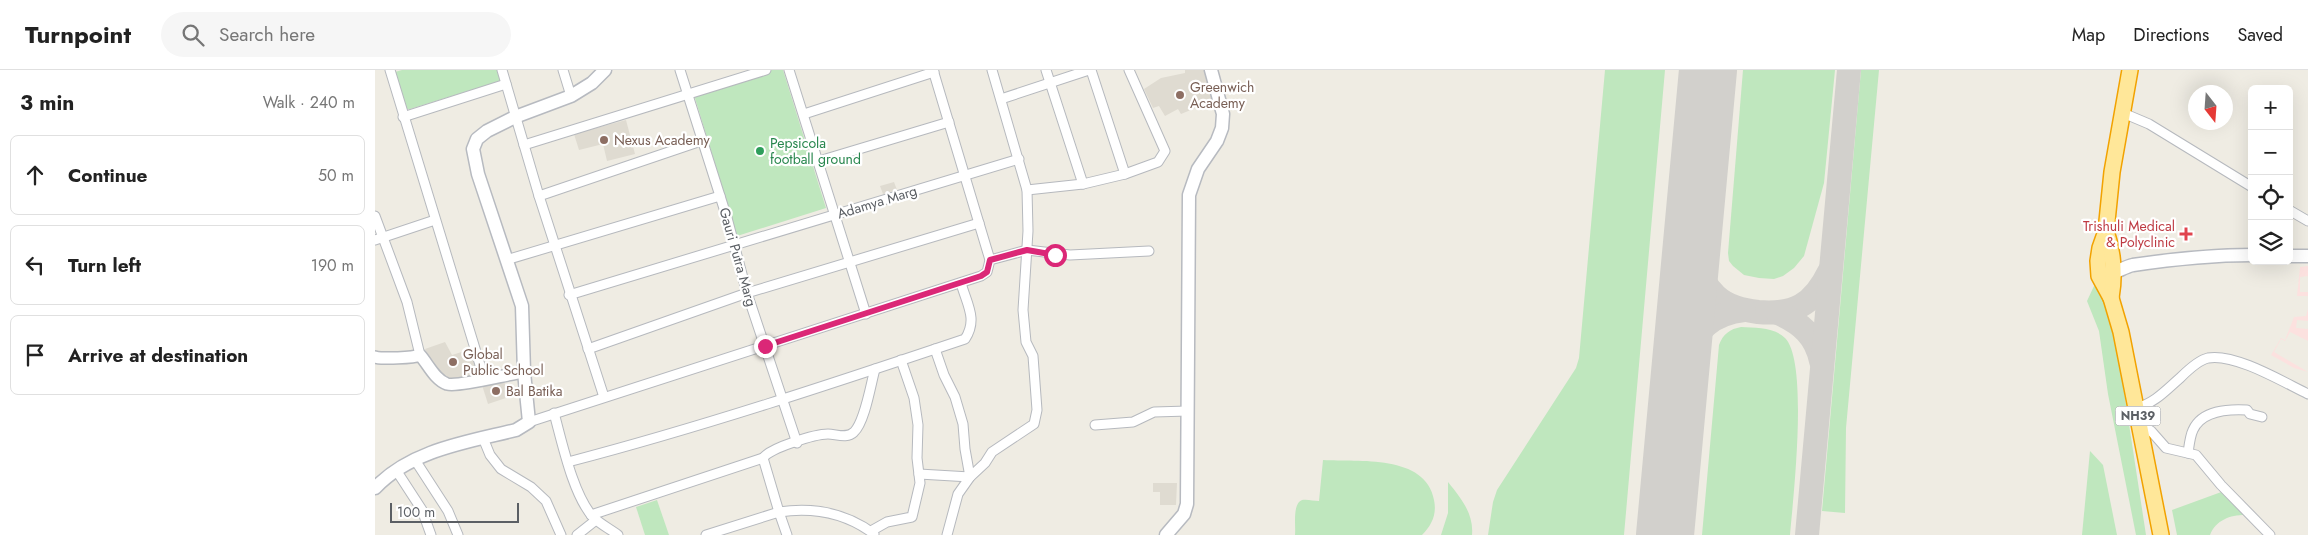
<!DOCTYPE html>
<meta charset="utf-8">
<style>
body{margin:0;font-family:Jost,sans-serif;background:#f6f6f6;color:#222}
.controls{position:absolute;right:15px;top:15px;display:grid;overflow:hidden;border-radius:8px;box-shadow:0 5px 20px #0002}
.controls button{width:45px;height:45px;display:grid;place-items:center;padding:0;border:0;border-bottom:1px solid #e0e0e0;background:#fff;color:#222;font:25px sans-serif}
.compass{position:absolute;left:1813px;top:15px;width:45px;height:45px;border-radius:50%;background:#fff;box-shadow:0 5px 20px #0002;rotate:163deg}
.scale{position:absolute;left:15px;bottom:12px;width:129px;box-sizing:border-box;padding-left:5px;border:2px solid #5b5f64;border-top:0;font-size:14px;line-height:18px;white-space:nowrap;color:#5b5f64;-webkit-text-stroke:4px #fff;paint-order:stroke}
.stop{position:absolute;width:15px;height:15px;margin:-11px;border:4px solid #db2777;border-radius:50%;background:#fff}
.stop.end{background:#db2777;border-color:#fff;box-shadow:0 1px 5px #0008}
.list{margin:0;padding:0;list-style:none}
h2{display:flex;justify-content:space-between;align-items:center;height:65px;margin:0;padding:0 20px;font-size:21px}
h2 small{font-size:16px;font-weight:400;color:#767676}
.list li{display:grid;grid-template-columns:32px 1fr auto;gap:15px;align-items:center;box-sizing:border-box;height:80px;margin:0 10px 10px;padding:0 10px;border:1px solid #e0e0e0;border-radius:8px}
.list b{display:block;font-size:19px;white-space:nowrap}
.list em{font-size:16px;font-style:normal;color:#767676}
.icon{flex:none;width:28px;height:28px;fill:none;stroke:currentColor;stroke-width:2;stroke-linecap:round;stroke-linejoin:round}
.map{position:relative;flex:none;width:1933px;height:465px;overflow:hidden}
header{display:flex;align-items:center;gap:30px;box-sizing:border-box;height:70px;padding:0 25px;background:#fff;border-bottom:1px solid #e0e0e0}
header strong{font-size:24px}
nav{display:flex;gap:28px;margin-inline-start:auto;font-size:18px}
.search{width:350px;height:45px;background:#f6f6f6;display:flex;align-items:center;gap:12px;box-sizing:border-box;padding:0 18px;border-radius:28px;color:#767676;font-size:19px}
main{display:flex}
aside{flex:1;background:#fff}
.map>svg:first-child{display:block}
.education{fill:#dfdbd1}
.medical{fill:#fce1df}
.green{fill:#bfe7be}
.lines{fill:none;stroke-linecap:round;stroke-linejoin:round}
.taxiway{stroke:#d2d0cc;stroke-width:24}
.runway{stroke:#d2d0cc;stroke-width:58}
.minor-casing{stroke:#b6b9be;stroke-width:11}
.tertiary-casing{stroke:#b6b9be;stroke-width:14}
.secondary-casing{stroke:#b7bac0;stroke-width:15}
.trunk-casing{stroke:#f2a200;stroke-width:18}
.minor{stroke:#fff;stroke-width:9}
.tertiary{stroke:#fff;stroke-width:11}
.secondary{stroke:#fff;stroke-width:12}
.trunk{stroke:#ffe799;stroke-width:15}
.route{stroke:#db2777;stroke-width:6}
.education-dot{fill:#8d6e63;stroke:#fff;stroke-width:2}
.leisure-dot{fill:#2e9e5b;stroke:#fff;stroke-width:2}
.health-dot{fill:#e0444e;stroke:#fff;stroke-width:2}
.labels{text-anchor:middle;stroke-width:4.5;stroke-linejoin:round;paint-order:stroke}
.shield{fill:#fff;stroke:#8c8f92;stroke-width:1}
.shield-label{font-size:12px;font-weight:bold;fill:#5b5f64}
.education-label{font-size:14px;fill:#785e54;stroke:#fff;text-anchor:start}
.leisure-label{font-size:14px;fill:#27864d;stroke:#fff;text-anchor:start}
.street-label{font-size:14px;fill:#5b5f64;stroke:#fff}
.health-label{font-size:14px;fill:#be3a42;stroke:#fff;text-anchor:end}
</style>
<header>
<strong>Turnpoint</strong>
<div class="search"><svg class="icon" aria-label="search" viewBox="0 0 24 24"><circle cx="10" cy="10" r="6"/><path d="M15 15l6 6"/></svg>Search here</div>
<nav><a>Map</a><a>Directions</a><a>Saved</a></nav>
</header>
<main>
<aside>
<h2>3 min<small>Walk · 240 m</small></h2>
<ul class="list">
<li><svg class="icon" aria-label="ahead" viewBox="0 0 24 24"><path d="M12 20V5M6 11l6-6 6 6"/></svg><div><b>Continue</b></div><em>50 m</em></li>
<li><svg class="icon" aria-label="left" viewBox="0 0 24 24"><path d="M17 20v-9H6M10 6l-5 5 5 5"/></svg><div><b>Turn left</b></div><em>190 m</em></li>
<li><svg class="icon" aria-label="arrive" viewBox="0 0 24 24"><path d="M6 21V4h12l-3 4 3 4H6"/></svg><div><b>Arrive at destination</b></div></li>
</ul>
</aside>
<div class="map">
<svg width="1933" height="465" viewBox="0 0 1933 465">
<rect width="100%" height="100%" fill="#efece3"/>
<g class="education">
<polygon points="810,0 832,0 840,30 806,44 803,39 790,46 784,36 778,38 769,19 786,8 810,3"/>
<polygon points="251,50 260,84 232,91 228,74 204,80 199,64"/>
<polygon points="519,112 522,120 508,124 505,116"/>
<polygon points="70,272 77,285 96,279 104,305 78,312 60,300 50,279"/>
<polygon points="128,308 134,327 113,334 107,315"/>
<polygon points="778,413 802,413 801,435 785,435 785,422 778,422"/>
</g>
<g class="medical">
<polygon points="1933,196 1933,206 1925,207 1925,222 1933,222 1933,226 1922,226 1925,197"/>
<polygon points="1933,239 1933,251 1922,250 1921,258 1933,259 1933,256 1933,271 1915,262 1910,271 1906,269 1899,282 1933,302 1919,298 1896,285 1906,268 1910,270 1919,247 1931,246"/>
</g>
<g class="green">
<polygon points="27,0 125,0 127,6 125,11 35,39 29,39 18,7 20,2"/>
<polygon points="397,0 408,0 451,138 362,166 319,25"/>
<polygon points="1230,0 1290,0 1249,465 1113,465 1118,432 1122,420 1201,298 1204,288"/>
<polygon points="1368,0 1460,0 1449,113 1429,186 1419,198 1408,206 1399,209 1384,208 1369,205 1358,196 1354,191 1353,183"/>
<polygon points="1486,0 1504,0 1471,358 1470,443 1447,441"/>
<polygon points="1719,216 1723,217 1735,245 1744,289 1771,465 1761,465 1733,324 1724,261 1712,231"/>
<path d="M1366 257C1381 258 1399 257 1410 268 1434 292 1418 429 1415 465H1327L1344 275C1348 264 1355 259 1366 257Z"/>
<polygon points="1715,381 1728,395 1742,465 1707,465"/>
<path d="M948 390C983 392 1051 384 1059 430 1062 444 1057 455 1047 465H920C921 456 917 434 927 430 932 429 939 431 944 431Z"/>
<path d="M1073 412C1086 428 1099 444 1097 465H1066L1073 443Z"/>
<path d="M1849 421 1870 445C1855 445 1841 450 1835 465H1802L1797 440Z"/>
<polygon points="282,430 294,465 270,465 261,437"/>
</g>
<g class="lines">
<g class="taxiway">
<path d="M1316 183C1323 199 1328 214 1341 226 1353 237 1368 240 1383 242 1419 245 1438 235 1454 202"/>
<path d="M1403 243C1426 253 1441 266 1446 291"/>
<path d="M1307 286C1324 260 1335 244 1369 240"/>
<polyline points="1432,465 1474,0"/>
</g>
<polyline class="runway" points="1290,465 1333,0"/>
<defs>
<g id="minor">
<polyline points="15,0 109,308"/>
<polyline points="127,0 164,126 229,327"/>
<polyline points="188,0 196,26"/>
<polyline points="305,0 352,148 372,223 422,373"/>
<polyline points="414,0 491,244"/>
<polyline points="558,0 615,190"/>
<polyline points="671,0 708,114"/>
<polyline points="716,0 750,104"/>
<polyline points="626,29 714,0"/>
<polyline points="1748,43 1774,54 1877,117"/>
<polyline points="429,44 559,2"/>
<polyline points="28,47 131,14"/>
<polyline points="149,75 391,0"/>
<polyline points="444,91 574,52"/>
<polyline points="652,120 708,114 750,104 783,92 790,81 754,0"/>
<polyline points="164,126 326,71"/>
<polyline points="1914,140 1933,151"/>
<polyline points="0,146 32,232 45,285"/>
<polyline points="0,170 60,150"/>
<polyline points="131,190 345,126"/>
<polyline points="194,225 644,89"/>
<polyline points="213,279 372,223 604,153"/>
<path d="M1761 338C1780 333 1791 320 1805 308 1812 301 1824 290 1833 288 1860 283 1908 312 1933 324"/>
<path d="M179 343C187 372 198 425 218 447 225 454 235 459 243 465"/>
<polyline points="154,352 606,206 612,202 615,190 652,180 695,185 774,181"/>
<polyline points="1764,353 1776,361 1791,378 1821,385 1846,415 1895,465"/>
<polyline points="720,355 758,352 779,342 813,341"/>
<polyline points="108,368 115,385 126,399 156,417 171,431 186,465"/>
<path d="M1813 383C1814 376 1815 366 1818 360 1827 340 1853 339 1872 340L1875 344 1887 347"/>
<path d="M388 388 404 442C438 437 471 443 499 464"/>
<polyline points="40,390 73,441 83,465"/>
<path d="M193 392C327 357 459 313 590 269 603 249 592 235 586 213"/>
<polyline points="21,400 47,440 56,465"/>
<polyline points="544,404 595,407 590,379 588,354 580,327 569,305 560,279"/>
<path d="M216 445 388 388C395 378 440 364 453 364 461 364 472 369 479 362 490 352 496 313 500 299"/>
<polyline points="496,461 512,452 537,447 545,413 542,388 543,355 539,328 526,290"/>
<polyline points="202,465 221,450"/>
<polyline points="331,465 404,442 412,465"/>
<polyline points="572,465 583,424 595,407 610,393 617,382 659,354 662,340 658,286 651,272 648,240 653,161 652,120 617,0"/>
</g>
<path id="tertiary" d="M0 287C8 289 38 288 45 285 53 294 60 310 72 314 84 317 133 304 149 302"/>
<g id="secondary">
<polyline points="1914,186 1933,186"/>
<path d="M1730 205C1741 204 1748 197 1758 195 1799 189 1836 185 1877 185"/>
<path d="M0 418C36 380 92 372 141 360L154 352 149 302 147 236 103 104 98 79 102 69 112 61 140 47 196 26 217 13 230 0"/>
<polyline points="791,465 809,444 812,434 814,125 823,99 842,71 847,58 848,44 836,0"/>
</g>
<g id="trunk">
<polyline points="1755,0 1737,102 1731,161 1725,178 1723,191 1724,206 1736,228 1746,262 1786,465"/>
<path d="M1731 161C1739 184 1740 205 1736 228"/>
</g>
</defs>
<use href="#minor" class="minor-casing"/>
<use href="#tertiary" class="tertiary-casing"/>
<use href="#secondary" class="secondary-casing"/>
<use href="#trunk" class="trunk-casing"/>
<use href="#minor" class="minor"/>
<use href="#tertiary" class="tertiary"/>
<use href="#secondary" class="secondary"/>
<use href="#trunk" class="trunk"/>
</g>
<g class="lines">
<polyline class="route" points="390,276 606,206 612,202 615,190 652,180 680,185"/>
</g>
<g class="education-dot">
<circle cx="805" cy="25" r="5"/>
<circle cx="229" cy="70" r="5"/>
<circle cx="78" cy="292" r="5"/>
<circle cx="121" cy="321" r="5"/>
</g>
<circle class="leisure-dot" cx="385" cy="81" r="5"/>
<path class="health-dot" d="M1808.5 156.5h5v5h5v5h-5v5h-5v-5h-5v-5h5z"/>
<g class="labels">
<rect class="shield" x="1740.5" y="336.5" width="45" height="19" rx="4"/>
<g class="shield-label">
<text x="1763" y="350">NH39</text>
</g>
<g class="education-label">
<text x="815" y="22">Greenwich<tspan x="815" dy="16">Academy</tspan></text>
<text x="239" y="75">Nexus Academy</text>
<text x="88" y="289">Global<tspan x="88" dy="16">Public School</tspan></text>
<text x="131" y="326">Bal Batika</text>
</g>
<g class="leisure-label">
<text x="395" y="78">Pepsicola<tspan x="395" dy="16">football ground</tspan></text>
</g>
<g class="street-label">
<text transform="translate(502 132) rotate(-17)" y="5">Adamya Marg</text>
<text transform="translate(363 187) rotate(74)" y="5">Gauri Putra Marg</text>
</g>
<g class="health-label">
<text x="1800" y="161">Trishuli Medical<tspan x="1800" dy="16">&amp; Polyclinic</tspan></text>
</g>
</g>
</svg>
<div class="controls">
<button>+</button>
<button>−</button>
<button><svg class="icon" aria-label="locate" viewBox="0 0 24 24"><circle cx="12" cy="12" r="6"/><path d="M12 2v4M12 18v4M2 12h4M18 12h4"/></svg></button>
<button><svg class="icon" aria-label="layers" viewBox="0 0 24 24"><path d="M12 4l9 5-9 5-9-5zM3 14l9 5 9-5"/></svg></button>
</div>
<svg class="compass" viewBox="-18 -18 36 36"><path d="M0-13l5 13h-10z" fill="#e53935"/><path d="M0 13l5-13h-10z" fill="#767676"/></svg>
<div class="scale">100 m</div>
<div class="stop" style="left:680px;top:185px"></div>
<div class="stop end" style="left:390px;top:276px"></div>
</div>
</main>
